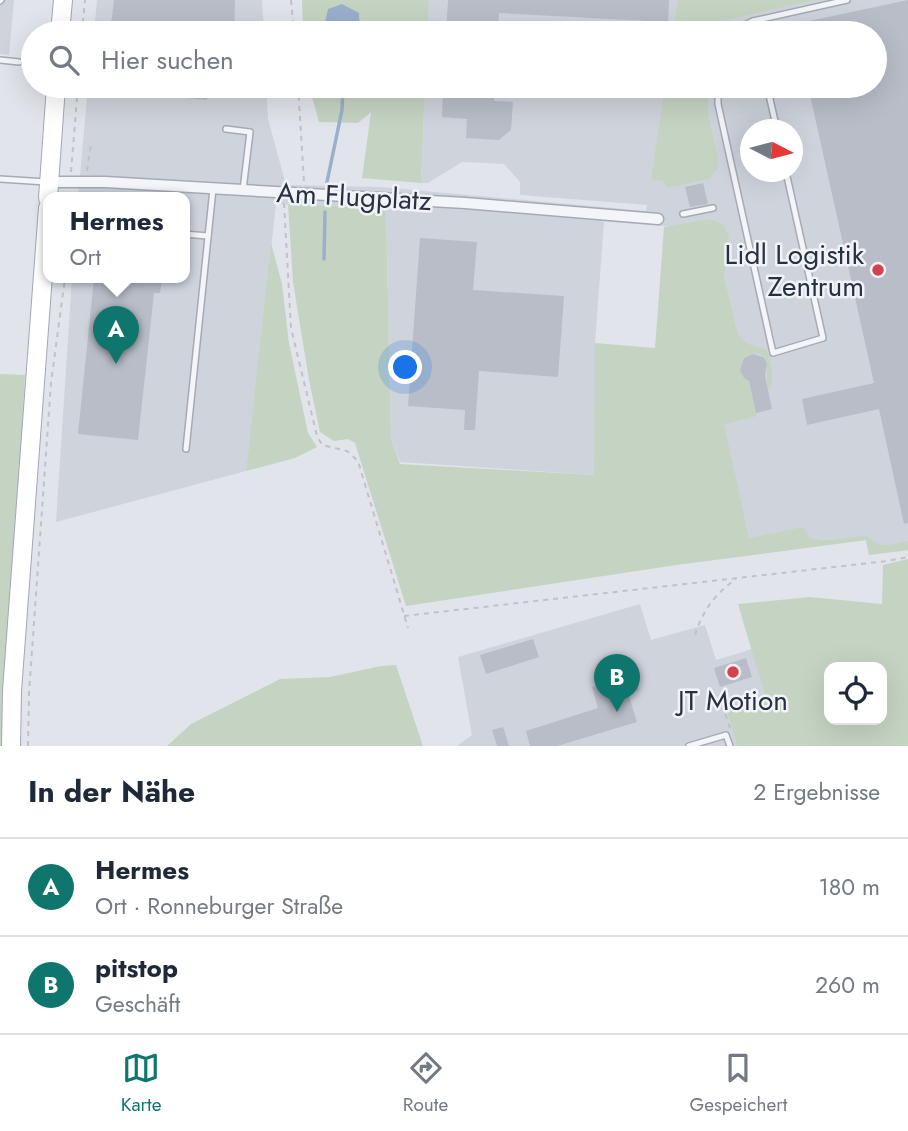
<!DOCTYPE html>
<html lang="de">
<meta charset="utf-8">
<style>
body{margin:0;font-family:Jost,sans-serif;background:#f2f2f3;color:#1f2937}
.controls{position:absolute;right:21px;bottom:21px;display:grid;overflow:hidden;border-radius:14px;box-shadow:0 7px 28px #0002}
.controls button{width:63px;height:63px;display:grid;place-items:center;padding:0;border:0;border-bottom:2px solid #e0e1e3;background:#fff;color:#1f2937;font:35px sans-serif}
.compass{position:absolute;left:740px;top:119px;width:63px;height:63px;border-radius:50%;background:#fff;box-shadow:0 7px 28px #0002;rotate:96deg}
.you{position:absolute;left:406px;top:368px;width:24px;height:24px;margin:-18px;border:5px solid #fff;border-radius:50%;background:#1a73e8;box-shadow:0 0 0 10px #1a73e833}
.badge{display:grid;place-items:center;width:46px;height:46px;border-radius:50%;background:#0f766e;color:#fff;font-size:23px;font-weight:700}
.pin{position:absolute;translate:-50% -58px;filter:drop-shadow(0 2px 4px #0008)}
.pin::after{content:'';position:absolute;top:37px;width:24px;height:21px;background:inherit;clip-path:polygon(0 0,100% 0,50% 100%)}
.popup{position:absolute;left:43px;top:192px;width:147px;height:91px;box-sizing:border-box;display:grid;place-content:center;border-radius:14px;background:#fff;filter:drop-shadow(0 2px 5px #0005);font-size:23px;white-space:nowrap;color:#747a83}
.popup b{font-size:26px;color:#1f2937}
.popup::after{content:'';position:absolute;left:50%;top:100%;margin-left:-14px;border:14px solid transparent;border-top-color:#fff}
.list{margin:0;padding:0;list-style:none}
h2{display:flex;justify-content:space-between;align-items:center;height:91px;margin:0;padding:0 28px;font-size:30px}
h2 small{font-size:23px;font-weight:400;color:#747a83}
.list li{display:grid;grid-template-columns:46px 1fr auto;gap:21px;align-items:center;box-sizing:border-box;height:98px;padding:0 28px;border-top:2px solid #e0e1e3}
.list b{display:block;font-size:26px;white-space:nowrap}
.list p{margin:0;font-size:23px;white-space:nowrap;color:#747a83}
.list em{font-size:23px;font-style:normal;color:#747a83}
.icon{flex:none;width:38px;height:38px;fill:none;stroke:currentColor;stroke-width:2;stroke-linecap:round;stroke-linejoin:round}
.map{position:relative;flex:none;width:908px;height:746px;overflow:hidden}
.search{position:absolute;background:#fff;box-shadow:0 7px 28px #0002;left:21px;right:21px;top:21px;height:77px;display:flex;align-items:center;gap:18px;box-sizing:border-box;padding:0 24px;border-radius:38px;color:#747a83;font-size:26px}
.sheet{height:287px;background:#fff}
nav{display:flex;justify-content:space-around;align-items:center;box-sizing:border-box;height:98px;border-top:2px solid #e0e1e3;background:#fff;font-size:19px;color:#747a83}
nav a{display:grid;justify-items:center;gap:4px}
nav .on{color:#0f766e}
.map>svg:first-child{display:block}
.built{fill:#cfd3dc;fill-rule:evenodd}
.green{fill:#c5d4c2;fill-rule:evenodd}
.water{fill:#9bafcc}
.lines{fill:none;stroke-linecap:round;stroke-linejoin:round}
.stream{stroke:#9bafcc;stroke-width:3.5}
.building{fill:#b8bdc8}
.service-casing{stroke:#a6aab5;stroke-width:8}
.minor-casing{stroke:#a6aab5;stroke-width:13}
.primary-casing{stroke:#a0a7b6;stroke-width:20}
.path{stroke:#bfc2c9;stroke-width:2;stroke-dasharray:5 5;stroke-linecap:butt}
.service{stroke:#f4f5f8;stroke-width:5}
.minor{stroke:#f4f5f8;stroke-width:10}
.primary{stroke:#fff;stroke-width:18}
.poi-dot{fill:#d4424f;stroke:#f1f3f7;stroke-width:2.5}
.labels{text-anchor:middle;stroke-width:5;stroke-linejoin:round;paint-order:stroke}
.street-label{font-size:28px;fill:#283043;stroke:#f1f3f7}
.poi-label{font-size:28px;fill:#283043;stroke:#f1f3f7;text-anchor:end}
</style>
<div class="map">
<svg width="908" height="746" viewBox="0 0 908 746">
<rect width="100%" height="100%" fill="#e1e4ea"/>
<g class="built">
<polygon points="0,0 14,0 9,55 0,54"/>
<polygon points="97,0 262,0 264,33 94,33"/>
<path d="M429 0H908V550L869 555 866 540 683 564 703 229 600 221 604 222 595 343V475L400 462 391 439 386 208 276 204 246 471 56 522 72 278H184V198H78L88 86H266L268 119 286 185 380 187 646 211 647 205 520 195V182L504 164 462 162 428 183H421L425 86H875V33H428ZM750 130H792V172H750Z"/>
<polygon points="640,604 651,640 705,625 716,660 752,649 765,697 726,709 737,746 457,746 472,735 458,657"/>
</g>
<g class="green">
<polygon points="302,0 429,0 428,33 360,33 359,13 328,9 322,33 303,33"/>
<polygon points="678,0 815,0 711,23 708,26 708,33 673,33"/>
<polygon points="309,86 334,86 337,91 347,93 351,86 425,86 421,183 362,178 371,112 358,123 319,122"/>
<polygon points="665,86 708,86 708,115 718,160 717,169 709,179 667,188 663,181 651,179"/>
<path d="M288 204 386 208 391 439 400 464 594 475 595 343 655 348 664 227 709 219 723 224 729 237 724 277 738 335 748 344 767 350C770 362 777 379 768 389 765 375 772 341 744 358L740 370 749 381 757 416 724 424 749 538 803 527 810 538 823 541 866 536C884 550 887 545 908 541V550L869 555 866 540 683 564 406 606 355 443 348 439 334 441 320 432 309 380 293 282Z"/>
<polygon points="271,243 282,284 289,343 308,433 317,447 295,458 246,471"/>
<polygon points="0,374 25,375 4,746 0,746"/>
<path d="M908 559V746H737L726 709 765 696 738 604 810 597 882 604 883 565ZM829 667H882V720H829Z"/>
<polygon points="396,665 423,746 167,746 191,724 280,679 330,677 381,666"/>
</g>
<polygon class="water" points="342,4 359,13 360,33 322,33 328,9"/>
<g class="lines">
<g class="stream">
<polyline points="327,182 342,110 343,86"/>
<polyline points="324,259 325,212"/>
</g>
</g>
<g class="building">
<polygon points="114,0 235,0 234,33 110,33"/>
<polygon points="448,0 669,0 668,22 499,13 498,33 446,33"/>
<polygon points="908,0 908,523 904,524 879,409 807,425 802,399 874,383 808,86 875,86 875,33 797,33 795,24"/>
<polygon points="126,86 209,86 207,100 125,92"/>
<polygon points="443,86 495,86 494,101 513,102 511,130 499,140 466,138 467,119 442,117"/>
<polygon points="703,183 708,204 690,207 685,187"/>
<polygon points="420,238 477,242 473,290 564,296 558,377 479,371 475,430 464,430 465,410 408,406"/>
<polygon points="94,278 162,278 160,293 154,293 138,440 78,434"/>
<polygon points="753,354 763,357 767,363 765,376 772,409 756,413 749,381 744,378 740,370 744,358"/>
<polygon points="533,639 539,657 486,674 480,655"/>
<polygon points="746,658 752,677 720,687 714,668"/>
<polygon points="622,673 623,677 634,674 639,690 628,693 637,722 557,746 530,746 526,731 598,708 592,687 605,683 604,679"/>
<polygon points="503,727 507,739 509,746 497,746 492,730"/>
</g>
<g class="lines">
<defs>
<g id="service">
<polyline points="0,1 1,0"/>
<polyline points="753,21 847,0"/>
<polyline points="728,33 753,21 755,33"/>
<polyline points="0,60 19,62"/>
<polyline points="718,86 718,104 773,353 823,338 786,172"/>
<polyline points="767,86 777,130"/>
<polyline points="226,129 250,132 243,190"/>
<polyline points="0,179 46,182"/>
<polyline points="683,214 713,208"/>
<polyline points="184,234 208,236"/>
<polyline points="186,449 213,189"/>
<polyline points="689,746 726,735 730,746"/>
</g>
<polyline id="minor" points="50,182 105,182 465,203 658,219"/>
<g id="primary">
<polyline points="60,33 63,0"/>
<polyline points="48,198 56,86"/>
<polyline points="11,746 12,691 48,208"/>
</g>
</defs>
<use href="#service" class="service-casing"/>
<use href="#minor" class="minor-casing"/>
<use href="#primary" class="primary-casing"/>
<g class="path">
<polyline points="291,0 294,33"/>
<polyline points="82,33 85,0"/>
<polyline points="298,86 304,182"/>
<polyline points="87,171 91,144"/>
<polyline points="71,172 78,86"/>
<polyline points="284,203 291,328 317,436 322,445 347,451 358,461 408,628"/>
<polyline points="404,616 887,561 908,557"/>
<path d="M695 635C703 610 715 594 736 579"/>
<polyline points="719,695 730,728"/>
<polyline points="28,746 29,693 51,383 65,278"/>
</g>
<use href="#service" class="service"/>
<use href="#minor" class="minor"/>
<use href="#primary" class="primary"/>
</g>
<g class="poi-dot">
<circle cx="878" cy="270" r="7"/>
<circle cx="733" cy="672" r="7"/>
</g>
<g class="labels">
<g class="street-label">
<text transform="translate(354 196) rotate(3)" y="10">Am Flugplatz</text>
</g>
<g class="poi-label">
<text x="864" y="264">Lidl Logistik<tspan x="864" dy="32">Zentrum</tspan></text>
<text x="733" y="710" text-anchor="middle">JT Motion</text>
</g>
</g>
</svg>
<div class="controls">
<button><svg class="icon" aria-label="locate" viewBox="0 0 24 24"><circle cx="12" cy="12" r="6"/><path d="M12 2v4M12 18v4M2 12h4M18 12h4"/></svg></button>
</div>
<svg class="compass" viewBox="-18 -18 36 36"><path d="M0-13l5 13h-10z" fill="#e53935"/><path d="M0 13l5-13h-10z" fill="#747a83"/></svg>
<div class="you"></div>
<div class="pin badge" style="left:116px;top:364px">A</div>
<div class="popup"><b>Hermes</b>Ort</div>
<div class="pin badge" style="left:617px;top:712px">B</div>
<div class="search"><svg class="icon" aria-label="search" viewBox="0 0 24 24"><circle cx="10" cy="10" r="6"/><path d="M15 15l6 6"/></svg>Hier suchen</div>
</div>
<section class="sheet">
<h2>In der Nähe<small>2 Ergebnisse</small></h2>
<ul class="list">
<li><span class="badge">A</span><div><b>Hermes</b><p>Ort · Ronneburger Straße</p></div><em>180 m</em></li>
<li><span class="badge">B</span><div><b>pitstop</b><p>Geschäft</p></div><em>260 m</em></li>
</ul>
</section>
<nav>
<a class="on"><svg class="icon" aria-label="map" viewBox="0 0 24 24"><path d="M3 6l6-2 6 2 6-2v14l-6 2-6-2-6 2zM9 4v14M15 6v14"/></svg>Karte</a>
<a><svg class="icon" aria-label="directions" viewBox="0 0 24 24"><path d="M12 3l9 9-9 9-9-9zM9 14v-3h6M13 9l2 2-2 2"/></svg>Route</a>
<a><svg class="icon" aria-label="saved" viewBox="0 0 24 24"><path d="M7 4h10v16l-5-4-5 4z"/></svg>Gespeichert</a>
</nav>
